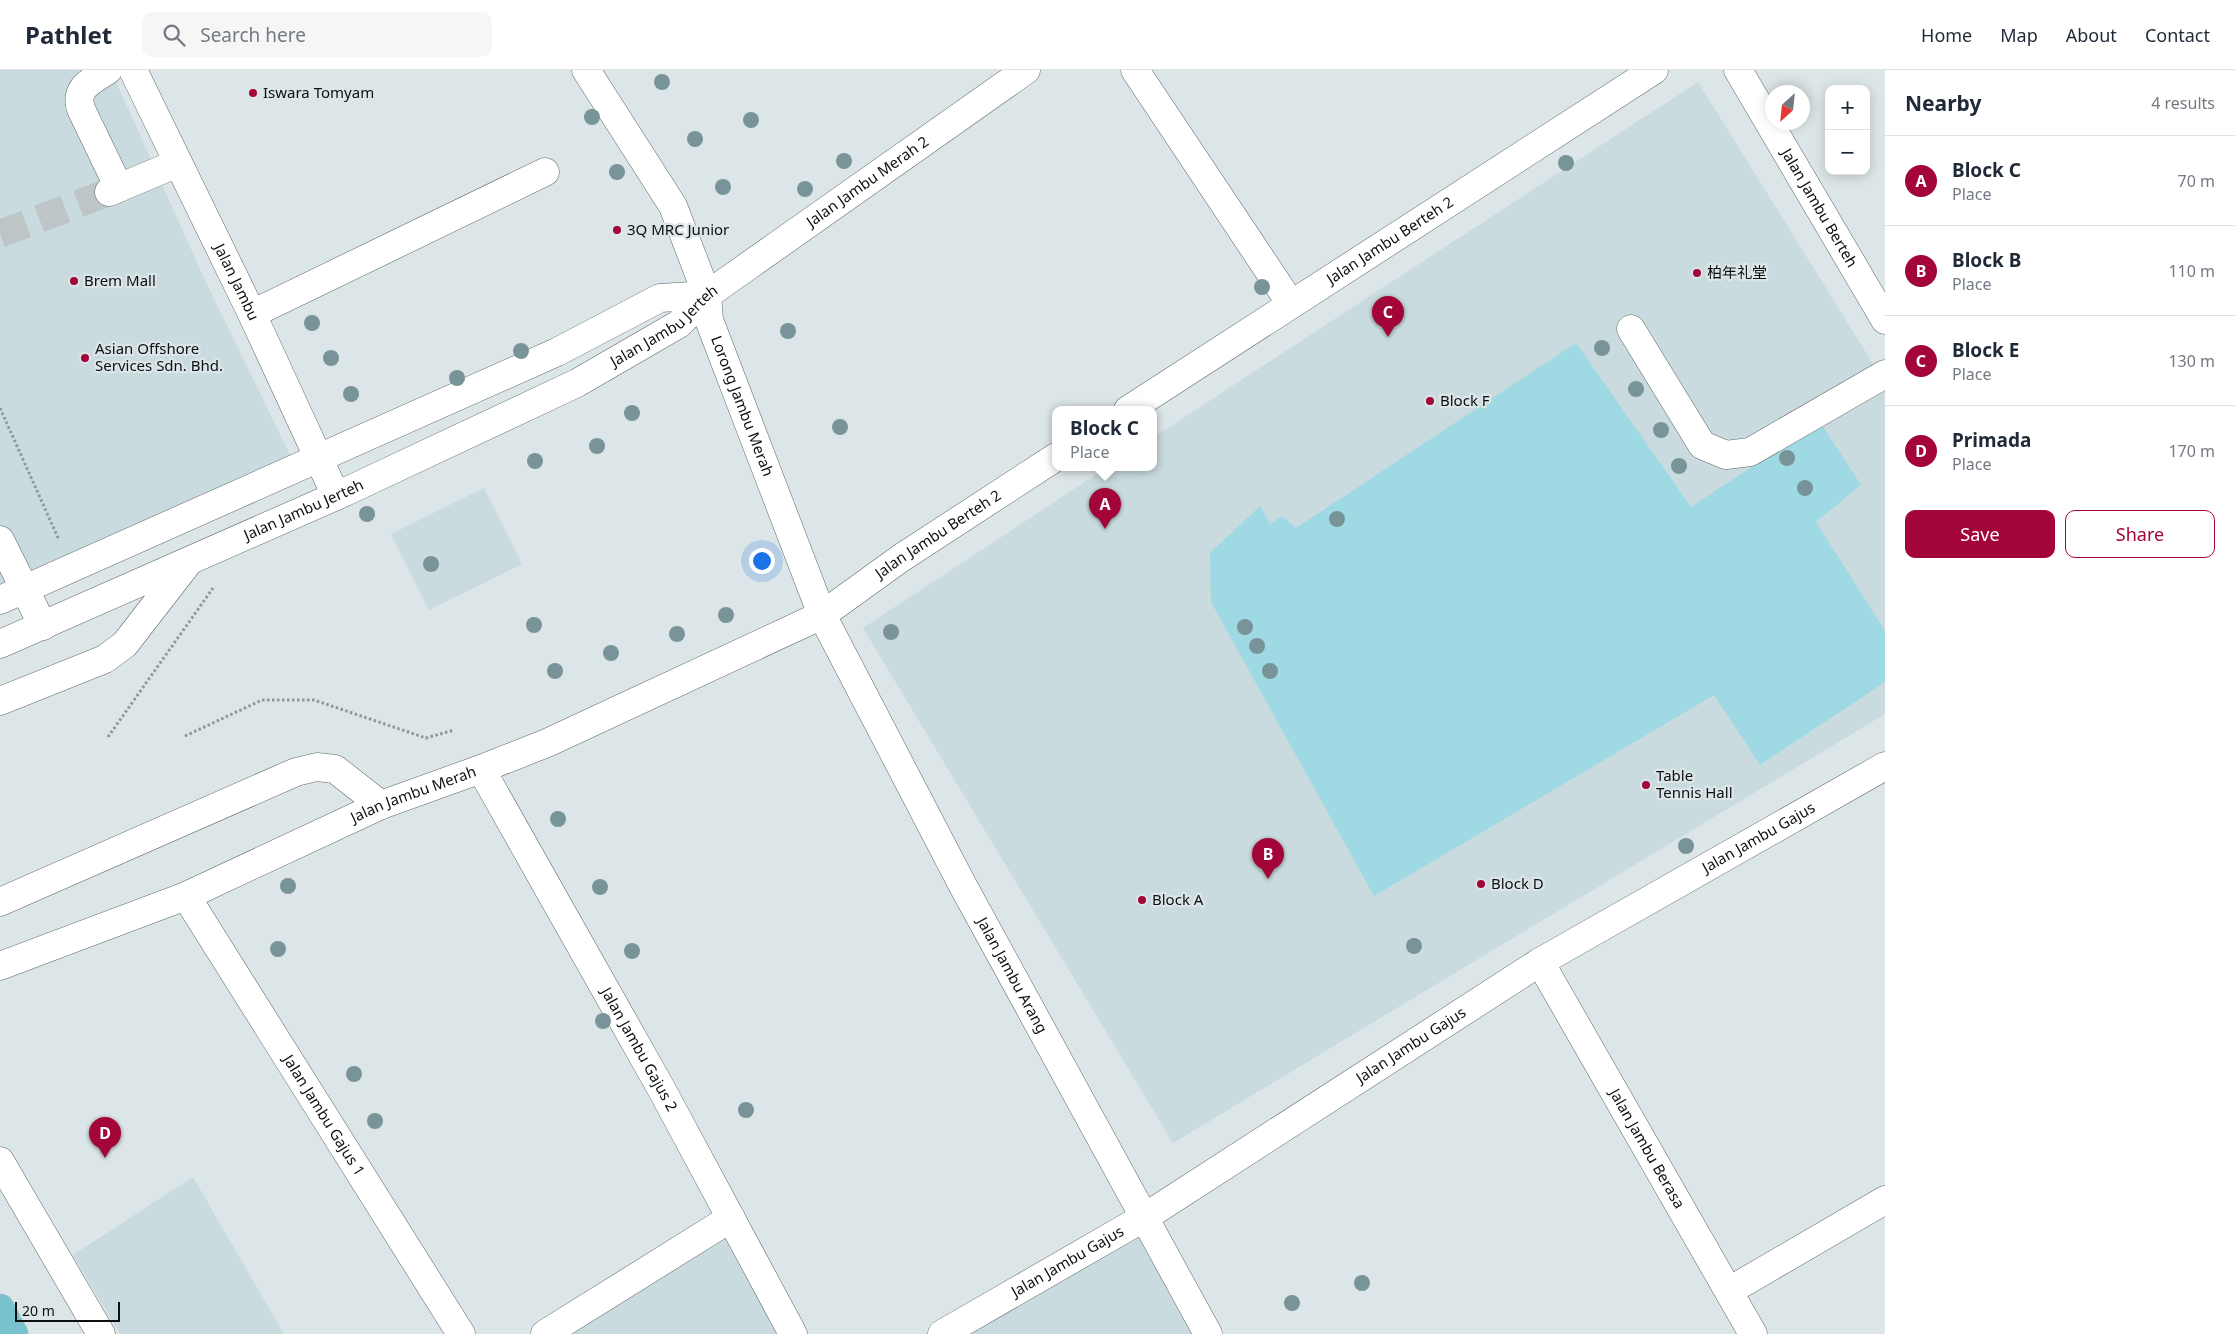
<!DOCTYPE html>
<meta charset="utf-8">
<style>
body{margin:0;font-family:"Noto Sans","Noto Sans SC",sans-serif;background:#f6f6f7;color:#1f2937}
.controls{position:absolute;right:15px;top:15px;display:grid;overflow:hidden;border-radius:10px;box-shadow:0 2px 12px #0003}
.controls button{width:45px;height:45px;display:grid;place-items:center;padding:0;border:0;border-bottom:1px solid #e0e1e3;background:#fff;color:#1f2937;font:25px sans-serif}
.compass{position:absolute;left:1765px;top:15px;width:45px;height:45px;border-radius:50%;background:#fff;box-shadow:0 2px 12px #0003;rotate:207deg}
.scale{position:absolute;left:15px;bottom:12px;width:105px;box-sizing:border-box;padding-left:5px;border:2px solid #0d1011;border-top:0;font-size:14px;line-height:18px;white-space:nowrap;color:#0d1011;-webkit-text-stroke:4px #dce5e7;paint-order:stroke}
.you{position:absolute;left:761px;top:490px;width:18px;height:18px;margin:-12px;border:4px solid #fff;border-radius:50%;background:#1a73e8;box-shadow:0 0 0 8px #1a73e833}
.badge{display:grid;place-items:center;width:32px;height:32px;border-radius:50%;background:#a30538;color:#fff;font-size:16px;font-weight:700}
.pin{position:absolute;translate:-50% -41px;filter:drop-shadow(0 1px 2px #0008)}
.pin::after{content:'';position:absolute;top:26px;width:18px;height:15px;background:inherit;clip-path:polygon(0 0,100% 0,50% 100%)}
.popup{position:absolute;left:1052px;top:336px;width:105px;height:65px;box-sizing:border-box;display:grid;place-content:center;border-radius:10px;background:#fff;filter:drop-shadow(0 1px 4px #0005);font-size:16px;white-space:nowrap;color:#747a83}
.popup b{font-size:19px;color:#1f2937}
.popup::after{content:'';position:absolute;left:50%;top:100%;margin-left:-10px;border:10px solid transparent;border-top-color:#fff}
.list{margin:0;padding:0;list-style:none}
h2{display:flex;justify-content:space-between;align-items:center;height:65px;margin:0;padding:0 20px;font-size:21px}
h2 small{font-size:16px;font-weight:400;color:#747a83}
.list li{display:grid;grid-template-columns:32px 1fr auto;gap:15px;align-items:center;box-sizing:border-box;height:90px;padding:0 20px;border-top:1px solid #e0e1e3}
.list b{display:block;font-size:19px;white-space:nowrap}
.list p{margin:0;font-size:16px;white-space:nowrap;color:#747a83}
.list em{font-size:16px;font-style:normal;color:#747a83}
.actions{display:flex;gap:10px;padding:15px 20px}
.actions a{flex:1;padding:11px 0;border:1px solid #a30538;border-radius:10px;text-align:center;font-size:18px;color:#a30538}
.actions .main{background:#a30538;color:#fff}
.icon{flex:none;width:28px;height:28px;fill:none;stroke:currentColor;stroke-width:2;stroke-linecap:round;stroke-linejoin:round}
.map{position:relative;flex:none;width:1885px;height:1264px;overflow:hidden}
header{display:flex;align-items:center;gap:30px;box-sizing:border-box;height:70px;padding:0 25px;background:#fff;border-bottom:1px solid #e0e1e3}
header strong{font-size:24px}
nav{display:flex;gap:28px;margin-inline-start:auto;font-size:18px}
.search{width:350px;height:45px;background:#f6f6f7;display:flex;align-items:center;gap:12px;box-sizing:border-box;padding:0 18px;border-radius:10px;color:#747a83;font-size:19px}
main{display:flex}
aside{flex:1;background:#fff}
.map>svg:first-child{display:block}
.built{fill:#c9dbde}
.green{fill:#9fd9e3}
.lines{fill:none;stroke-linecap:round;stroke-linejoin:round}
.minor-tunnel{stroke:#bdc5c7;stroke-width:28;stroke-dasharray:28 14;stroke-linecap:butt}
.minor-casing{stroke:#606869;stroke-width:29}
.major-casing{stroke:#c0c1c1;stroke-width:29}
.path{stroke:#909799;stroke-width:3;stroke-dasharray:2.5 2.5;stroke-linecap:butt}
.minor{stroke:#fff;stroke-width:28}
.major{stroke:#77c2cd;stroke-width:28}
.tree{fill:#789498}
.poi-dot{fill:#a30538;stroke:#dce5e7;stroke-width:2}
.labels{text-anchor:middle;stroke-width:4.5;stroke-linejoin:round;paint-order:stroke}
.poi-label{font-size:15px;fill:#0d1011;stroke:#dce5e7;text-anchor:start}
.street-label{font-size:15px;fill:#0d1011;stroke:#dce5e7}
</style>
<header>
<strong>Pathlet</strong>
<div class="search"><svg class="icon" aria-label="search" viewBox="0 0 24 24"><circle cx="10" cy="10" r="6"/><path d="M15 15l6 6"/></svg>Search here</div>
<nav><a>Home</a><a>Map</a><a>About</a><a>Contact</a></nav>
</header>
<main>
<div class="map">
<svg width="1885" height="1264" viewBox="0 0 1885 1264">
<rect width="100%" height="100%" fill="#dce5e7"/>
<g class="built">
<polygon points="0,0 111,0 203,206 292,389 0,516"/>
<polygon points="1698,12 1885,313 1885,644 1173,1073 863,558 1106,398 1154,398 1154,367"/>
<polygon points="484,418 522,494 429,540 391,464"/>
<polygon points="193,1107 284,1264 120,1264 73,1185"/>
<polygon points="724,1162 781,1264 558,1264"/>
<polygon points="1139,1164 1194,1264 966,1264"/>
</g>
<polygon class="green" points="1576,273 1691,437 1820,352 1861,415 1816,452 1885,561 1885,612 1760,695 1714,625 1374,826 1211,532 1210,483 1260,436 1270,454 1282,446 1296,458"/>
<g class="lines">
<polyline class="minor-tunnel" points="0,164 109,122"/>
<defs>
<g id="minor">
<path d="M108 0C92 11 74 17 81 39L119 118"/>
<path id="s1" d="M133 0 252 244 336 426"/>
<path id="s2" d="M586 0 673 136 707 225 709 250 822 545 962 814 1208 1264"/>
<polyline points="1135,0 1291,234"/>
<path id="s3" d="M1738 0 1885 250"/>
<polyline points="109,122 178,93"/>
<polyline points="252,244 545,102"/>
<polyline points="1631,259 1702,375 1726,385 1750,382 1885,304"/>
<path id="s4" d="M1128 340 1654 0"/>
<polyline points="0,470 43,556"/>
<polyline points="0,530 557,282 660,228 707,225"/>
<path id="s5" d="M0 574 345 422 577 313 679 254 707 225 1026 0"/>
<polyline points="0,631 105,589 125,574 187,494"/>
<path id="s6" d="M481 699 662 1020 793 1264"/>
<path id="s7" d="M186 826 461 1264"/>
<polyline points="0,832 296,702 317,697 335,699 381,735"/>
<path id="s8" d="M1540 892 1753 1264"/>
<path id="s9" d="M0 896 186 826 381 735 481 699 547 673 822 545 901 488 1056 387"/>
<polyline points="0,1091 101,1264"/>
<polyline points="1729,1221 1885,1130"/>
<polyline points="545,1264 731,1148"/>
<path id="s10" d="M942 1264 1145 1147 1540 892 1885 696"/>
</g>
<polyline id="major" points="0,1238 14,1264"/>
</defs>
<use href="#minor" class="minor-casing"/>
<use href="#major" class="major-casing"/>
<g class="path">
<polyline points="0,338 59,470"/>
<polyline points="185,666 262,630 314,630 426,668 454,660"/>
<polyline points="108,667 213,518"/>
</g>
<use href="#minor" class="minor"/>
<use href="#major" class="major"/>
</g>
<g class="tree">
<circle cx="662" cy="12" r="8"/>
<circle cx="592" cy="47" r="8"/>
<circle cx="751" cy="50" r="8"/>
<circle cx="695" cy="69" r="8"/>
<circle cx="844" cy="91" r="8"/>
<circle cx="1566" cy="93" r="8"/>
<circle cx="617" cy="102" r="8"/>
<circle cx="723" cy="117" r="8"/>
<circle cx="805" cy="119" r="8"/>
<circle cx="1262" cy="217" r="8"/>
<circle cx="312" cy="253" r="8"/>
<circle cx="788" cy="261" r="8"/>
<circle cx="1602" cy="278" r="8"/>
<circle cx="521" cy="281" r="8"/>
<circle cx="331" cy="288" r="8"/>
<circle cx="457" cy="308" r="8"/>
<circle cx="1636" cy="319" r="8"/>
<circle cx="351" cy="324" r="8"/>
<circle cx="632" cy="343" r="8"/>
<circle cx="840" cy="357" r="8"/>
<circle cx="1661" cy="360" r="8"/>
<circle cx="597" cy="376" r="8"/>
<circle cx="1787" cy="388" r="8"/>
<circle cx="535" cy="391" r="8"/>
<circle cx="1679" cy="396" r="8"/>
<circle cx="1805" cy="418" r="8"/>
<circle cx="367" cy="444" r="8"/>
<circle cx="1337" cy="449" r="8"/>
<circle cx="431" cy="494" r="8"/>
<circle cx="726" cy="545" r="8"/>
<circle cx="534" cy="555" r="8"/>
<circle cx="1245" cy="557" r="8"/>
<circle cx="891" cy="562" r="8"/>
<circle cx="677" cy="564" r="8"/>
<circle cx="1257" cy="576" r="8"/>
<circle cx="611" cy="583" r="8"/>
<circle cx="555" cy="601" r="8"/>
<circle cx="1270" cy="601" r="8"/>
<circle cx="558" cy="749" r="8"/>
<circle cx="1686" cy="776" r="8"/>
<circle cx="288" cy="816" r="8"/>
<circle cx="600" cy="817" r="8"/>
<circle cx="1414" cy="876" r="8"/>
<circle cx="278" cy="879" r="8"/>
<circle cx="632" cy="881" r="8"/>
<circle cx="603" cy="951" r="8"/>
<circle cx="354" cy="1004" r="8"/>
<circle cx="746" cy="1040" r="8"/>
<circle cx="375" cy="1051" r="8"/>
<circle cx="1362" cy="1213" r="8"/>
<circle cx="1292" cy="1233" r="8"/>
</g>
<g class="poi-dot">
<circle cx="253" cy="23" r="5"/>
<circle cx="617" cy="160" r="5"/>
<circle cx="1697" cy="203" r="5"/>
<circle cx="74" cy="211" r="5"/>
<circle cx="85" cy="288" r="5"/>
<circle cx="1430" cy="331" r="5"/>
<circle cx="1646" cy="715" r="5"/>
<circle cx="1481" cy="814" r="5"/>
<circle cx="1142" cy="830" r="5"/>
</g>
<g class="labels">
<g class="poi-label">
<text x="263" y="28">Iswara Tomyam</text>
<text x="627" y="165">3Q MRC Junior</text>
<text x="1707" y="208">柏年礼堂</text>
<text x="84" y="216">Brem Mall</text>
<text x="95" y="284">Asian Offshore<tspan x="95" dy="17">Services Sdn. Bhd.</tspan></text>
<text x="1440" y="336">Block F</text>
<text x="1656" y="711">Table<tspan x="1656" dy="17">Tennis Hall</tspan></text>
<text x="1491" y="819">Block D</text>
<text x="1152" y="835">Block A</text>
</g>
<g class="street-label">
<text dy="5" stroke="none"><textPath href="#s5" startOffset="988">Jalan Jambu Merah 2</textPath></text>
<text dy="5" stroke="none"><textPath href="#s3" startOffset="160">Jalan Jambu Berteh</textPath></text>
<text dy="5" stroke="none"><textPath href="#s4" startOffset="312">Jalan Jambu Berteh 2</textPath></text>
<text dy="5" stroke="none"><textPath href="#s1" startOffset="236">Jalan Jambu</textPath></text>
<text dy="5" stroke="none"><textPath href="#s5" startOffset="738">Jalan Jambu Jerteh</textPath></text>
<text dy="5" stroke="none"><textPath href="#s2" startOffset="374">Lorong Jambu Merah</textPath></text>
<text dy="5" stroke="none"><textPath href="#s5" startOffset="332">Jalan Jambu Jerteh</textPath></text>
<text dy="5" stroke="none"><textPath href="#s9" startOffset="1036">Jalan Jambu Berteh 2</textPath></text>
<text dy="5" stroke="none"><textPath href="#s9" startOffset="448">Jalan Jambu Merah</textPath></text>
<text dy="5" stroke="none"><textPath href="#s10" startOffset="956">Jalan Jambu Gajus</textPath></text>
<text dy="5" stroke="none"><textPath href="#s2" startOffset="1005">Jalan Jambu Arang</textPath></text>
<text dy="5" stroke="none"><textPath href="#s10" startOffset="551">Jalan Jambu Gajus</textPath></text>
<text dy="5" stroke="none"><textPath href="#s6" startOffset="322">Jalan Jambu Gajus 2</textPath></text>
<text dy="5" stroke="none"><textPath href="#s7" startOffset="259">Jalan Jambu Gajus 1</textPath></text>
<text dy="5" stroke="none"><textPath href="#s8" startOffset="215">Jalan Jambu Berasa</textPath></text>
<text dy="5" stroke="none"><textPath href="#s10" startOffset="145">Jalan Jambu Gajus</textPath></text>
</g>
</g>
</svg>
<div class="controls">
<button>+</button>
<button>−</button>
</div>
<svg class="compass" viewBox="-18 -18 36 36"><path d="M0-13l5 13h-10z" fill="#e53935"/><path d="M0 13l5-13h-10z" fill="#747a83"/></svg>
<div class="scale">20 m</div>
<div class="you"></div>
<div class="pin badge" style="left:1105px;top:459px">A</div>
<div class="popup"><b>Block C</b>Place</div>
<div class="pin badge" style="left:1268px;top:809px">B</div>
<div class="pin badge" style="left:1388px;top:267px">C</div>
<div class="pin badge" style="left:105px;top:1088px">D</div>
</div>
<aside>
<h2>Nearby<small>4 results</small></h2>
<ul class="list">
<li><span class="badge">A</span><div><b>Block C</b><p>Place</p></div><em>70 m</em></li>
<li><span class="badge">B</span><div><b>Block B</b><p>Place</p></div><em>110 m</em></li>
<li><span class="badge">C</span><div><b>Block E</b><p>Place</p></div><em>130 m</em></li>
<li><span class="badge">D</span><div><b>Primada</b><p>Place</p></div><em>170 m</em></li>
</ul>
<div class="actions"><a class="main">Save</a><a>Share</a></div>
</aside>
</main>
